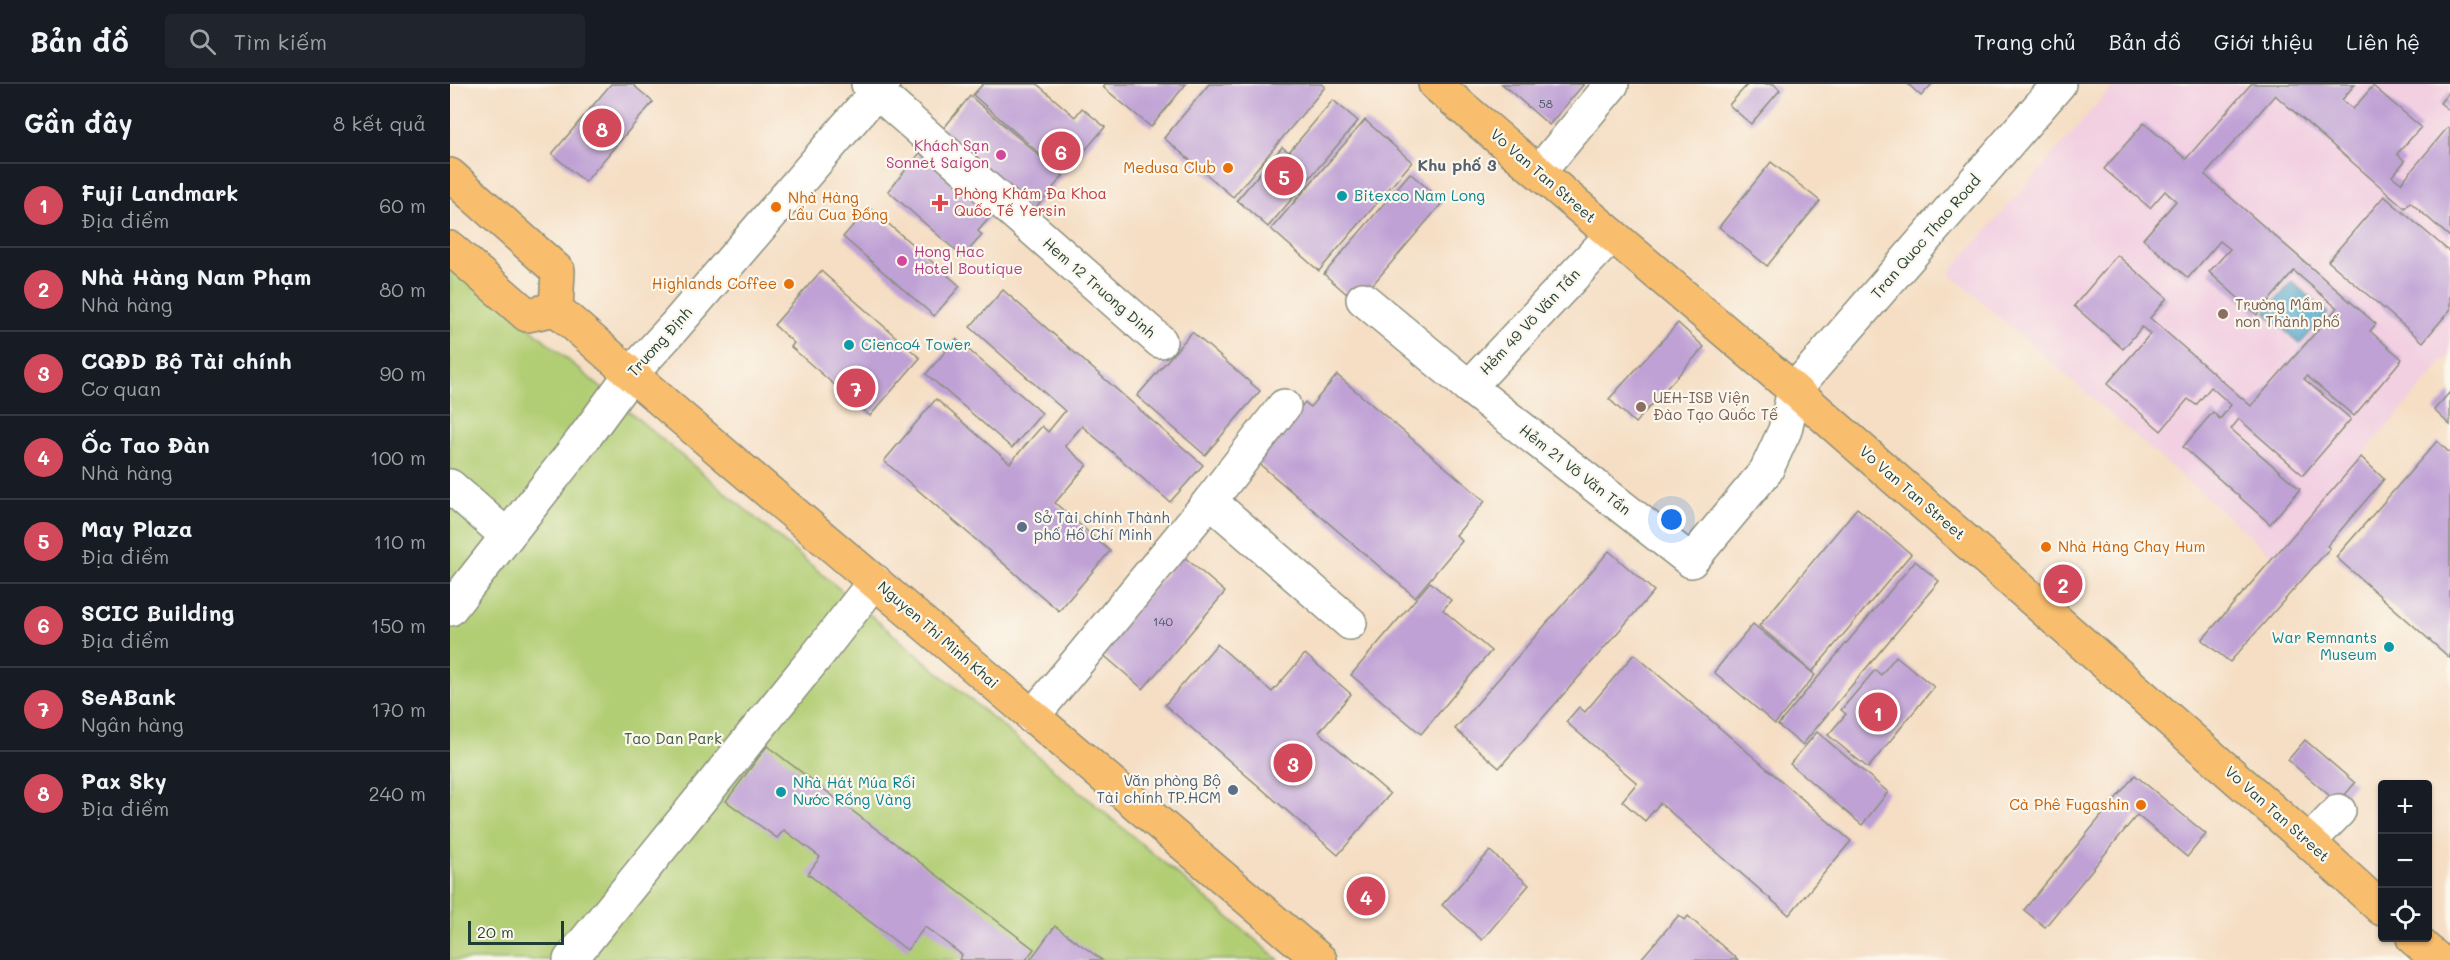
<!DOCTYPE html>
<html lang="vi">
<meta charset="utf-8">
<style>
body{margin:0;font-family:Mali,sans-serif;background:#20242c;color:#f1f3f6}
.controls{position:absolute;right:18px;bottom:18px;display:grid;overflow:hidden;border-radius:6px;box-shadow:0 2px 4px #0004}
.controls button{width:54px;height:54px;display:grid;place-items:center;padding:0;border:0;border-bottom:2px solid #363941;background:#171b24;color:#f1f3f6;font:30px sans-serif}
.scale{position:absolute;left:18px;bottom:15px;width:96px;box-sizing:border-box;padding-left:6px;border:3px solid #1f3d34;border-top:0;font-size:16px;line-height:21px;white-space:nowrap;color:#1f3d34;-webkit-text-stroke:4px #fbf7ec;paint-order:stroke}
.you{position:absolute;left:1222px;top:436px;width:21px;height:21px;margin:-15px;border:4px solid #fff;border-radius:50%;background:#1a73e8;box-shadow:0 0 0 9px #1a73e833}
.badge{display:grid;place-items:center;width:39px;height:39px;border-radius:50%;background:#d1495b;color:#fff;font-size:20px;font-weight:700}
.pin{position:absolute;translate:-50% -50%;border:3px solid #fff;box-shadow:0 2px 6px #0006}
.list{margin:0;padding:0;list-style:none}
h2{display:flex;justify-content:space-between;align-items:center;height:78px;margin:0;padding:0 24px;font-size:26px}
h2 small{font-size:20px;font-weight:400;color:#9ea1a6}
.list li{display:grid;grid-template-columns:39px 1fr auto;gap:18px;align-items:center;box-sizing:border-box;height:84px;padding:0 24px;border-top:2px solid #363941}
.list b{display:block;font-size:22px;white-space:nowrap}
.list p{margin:0;font-size:20px;white-space:nowrap;color:#9ea1a6}
.list em{font-size:20px;font-style:normal;color:#9ea1a6}
.icon{flex:none;width:33px;height:33px;fill:none;stroke:currentColor;stroke-width:2;stroke-linecap:round;stroke-linejoin:round}
.map{position:relative;flex:none;width:2000px;height:876px;overflow:hidden}
header{display:flex;align-items:center;gap:36px;box-sizing:border-box;height:84px;padding:0 30px;background:#171b24;border-bottom:2px solid #363941}
header strong{font-size:28px}
nav{display:flex;gap:33px;margin-inline-start:auto;font-size:21px}
.search{width:420px;height:54px;background:#20242c;display:flex;align-items:center;gap:15px;box-sizing:border-box;padding:0 21px;border-radius:6px;color:#9ea1a6;font-size:22px}
main{display:flex}
aside{flex:1;background:#171b24}
.map>svg:first-child{display:block}
.built{fill:#f2cfe1}
.green{fill:#b2ce75;stroke:#688654;stroke-width:1.5}
.water{fill:#4da4ca;stroke:#36707f;stroke-width:1.5}
.building{fill:#bfa1d5}
.lines{fill:none;stroke-linecap:round;stroke-linejoin:round}
.minor-casing{stroke:#8a8e7c;stroke-width:36}
.major-casing{stroke:#8a8e7c;stroke-width:36}
.minor{stroke:#fff;stroke-width:33}
.major{stroke:#f9be6d;stroke-width:33}
.hotel-dot{fill:#d1479c;stroke:#fbf7ec;stroke-width:2}
.food-dot{fill:#e8710a;stroke:#fbf7ec;stroke-width:2}
.culture-dot{fill:#0f9aa8;stroke:#fbf7ec;stroke-width:2}
.health-dot{fill:#e0444e;stroke:#fbf7ec;stroke-width:2}
.education-dot{fill:#8d6e63;stroke:#fbf7ec;stroke-width:2}
.service-dot{fill:#5c6f8a;stroke:#fbf7ec;stroke-width:2}
.labels{text-anchor:middle;stroke-width:4.5;stroke-linejoin:round;paint-order:stroke}
.number-label{font-size:12px;fill:#47565c}
.hotel-label{font-size:15px;fill:#b23c85;stroke:#fbf7ec;text-anchor:end}
.food-label{font-size:15px;fill:#c56008;stroke:#fbf7ec;text-anchor:end}
.street-label{font-size:15px;fill:#1f3d34;stroke:#fbf7ec}
.health-label{font-size:15px;fill:#be3a42;stroke:#fbf7ec;text-anchor:start}
.culture-label{font-size:15px;fill:#0d838f;stroke:#fbf7ec;text-anchor:start}
.education-label{font-size:15px;fill:#785e54;stroke:#fbf7ec;text-anchor:start}
.service-label{font-size:15px;fill:#4e5e75;stroke:#fbf7ec;text-anchor:start}
.park-label{font-size:15px;fill:#3c5a41;stroke:#fbf7ec}
.neighbourhood-label{font-size:16px;font-weight:bold;fill:#57606c;stroke:#fbf7ec}
</style>
<header>
<strong>Bản đồ</strong>
<div class="search"><svg class="icon" aria-label="search" viewBox="0 0 24 24"><circle cx="10" cy="10" r="6"/><path d="M15 15l6 6"/></svg>Tìm kiếm</div>
<nav><a>Trang chủ</a><a>Bản đồ</a><a>Giới thiệu</a><a>Liên hệ</a></nav>
</header>
<main>
<aside>
<h2>Gần đây<small>8 kết quả</small></h2>
<ul class="list">
<li><span class="badge">1</span><div><b>Fuji Landmark</b><p>Địa điểm</p></div><em>60 m</em></li>
<li><span class="badge">2</span><div><b>Nhà Hàng Nam Phạm</b><p>Nhà hàng</p></div><em>80 m</em></li>
<li><span class="badge">3</span><div><b>CQĐD Bộ Tài chính</b><p>Cơ quan</p></div><em>90 m</em></li>
<li><span class="badge">4</span><div><b>Ốc Tao Đàn</b><p>Nhà hàng</p></div><em>100 m</em></li>
<li><span class="badge">5</span><div><b>May Plaza</b><p>Địa điểm</p></div><em>110 m</em></li>
<li><span class="badge">6</span><div><b>SCIC Building</b><p>Địa điểm</p></div><em>150 m</em></li>
<li><span class="badge">7</span><div><b>SeABank</b><p>Ngân hàng</p></div><em>170 m</em></li>
<li><span class="badge">8</span><div><b>Pax Sky</b><p>Địa điểm</p></div><em>240 m</em></li>
</ul>
</aside>
<div class="map">
<svg width="2000" height="876" viewBox="0 0 2000 876">
<rect width="100%" height="100%" fill="#fbf7ec"/>
<filter id="ink" filterUnits="userSpaceOnUse"><feTurbulence type="fractalNoise" baseFrequency=".0167" numOctaves="2"/><feDisplacementMap in="SourceGraphic" scale="12" xChannelSelector="R" yChannelSelector="G"/><feConvolveMatrix kernelMatrix="1 2 1 2 8 2 1 2 1" color-interpolation-filters="sRGB"/></filter>
<filter id="wash" filterUnits="userSpaceOnUse"><feTurbulence type="fractalNoise" baseFrequency=".008" numOctaves="4" result="noise"/><feDisplacementMap in="SourceGraphic" scale="24" xChannelSelector="R" yChannelSelector="G"/><feGaussianBlur stdDeviation="1.35" result="paint"/><feColorMatrix in="noise" values="0 0 0 0 0 0 0 0 0 0 0 0 0 0 0 0 0 1.4 0 .05"/><feComposite in="paint" operator="in"/></filter>
<g filter="url(#wash)">
<rect width="100%" height="100%" fill="#f5dec4"/>
<polygon class="built" points="1665,0 2000,0 2000,270 1824,473 1499,189"/>
<polygon class="green" points="0,173 79,243 829,876 0,876"/>
<polygon class="water" points="1842,198 1878,229 1850,260 1815,229"/>
<g id="blocks">
<g class="building">
<polygon points="161,0 182,0 203,18 135,98 102,70"/>
<polygon points="533,0 587,0 625,33 632,24 655,43 614,91 523,11"/>
<polygon points="655,0 736,0 701,43 653,3"/>
<polygon points="759,0 872,0 875,3 783,113 714,54"/>
<polygon points="1052,0 1134,0 1099,41"/>
<polygon points="1298,0 1324,0 1330,6 1301,40 1279,21"/>
<polygon points="1458,0 1482,0 1471,12"/>
<polygon points="1801,0 1905,0 1892,16 1903,25 1923,2 1971,43 1947,70 1955,77 1942,92 1951,99 1998,43 2000,45 2000,153 1960,118 1955,124 1825,11 1755,91 1926,240 1920,247 1952,275 1904,332 1857,292 1854,295 1901,335 1853,391 1789,335 1781,345 1850,405 1820,440 1733,363 1763,328 1770,335 1781,321 1761,303 1746,321 1738,315 1711,347 1657,300 1700,250 1692,243 1673,265 1624,222 1667,171 1717,214 1700,234 1801,322 1887,224 1844,187 1807,231 1759,188 1780,165 1770,157 1738,194 1693,155 1726,117 1715,107 1700,124 1654,85 1694,39 1736,75"/>
<polygon points="2000,7 2000,27 1990,19"/>
<polygon points="520,12 613,92 581,129 489,50"/>
<polygon points="883,16 908,37 818,143 787,116 832,63 839,68"/>
<polygon points="915,36 962,78 869,187 821,145"/>
<polygon points="470,69 542,131 528,147 532,151 513,173 438,107"/>
<polygon points="1321,78 1370,117 1317,182 1269,143"/>
<polygon points="960,89 993,118 907,219 874,190"/>
<polygon points="1934,112 2000,168 2000,226 1973,258 1878,177"/>
<polygon points="419,123 510,202 484,232 393,153"/>
<polygon points="371,187 470,274 420,332 341,263 344,259 324,241"/>
<polygon points="553,206 753,381 720,418 632,342 615,362 637,381 605,419 660,467 609,527 434,377 486,315 560,379 592,342 598,348 615,327 520,243"/>
<polygon points="1228,239 1254,263 1185,339 1159,315"/>
<polygon points="742,248 810,307 755,371 687,312"/>
<polygon points="506,255 592,329 562,364 476,290"/>
<polygon points="887,291 1035,417 1006,451 1012,457 965,513 806,377 855,318 860,323"/>
<polygon points="2000,308 2000,341 1984,326"/>
<polygon points="1987,357 2000,369 2000,574 1886,473"/>
<polygon points="1911,373 1934,395 1877,462 1880,464 1780,578 1752,556"/>
<polygon points="1407,424 1461,470 1362,588 1309,542"/>
<polygon points="1159,467 1204,507 1049,684 1005,645"/>
<polygon points="732,471 775,508 693,605 650,568"/>
<polygon points="1465,477 1489,497 1352,661 1328,641"/>
<polygon points="980,498 1001,516 993,526 1041,567 971,650 901,591"/>
<polygon points="1303,540 1365,591 1325,640 1264,588"/>
<polygon points="767,560 822,608 855,570 901,610 869,648 940,710 888,771 715,621"/>
<polygon points="1184,570 1401,757 1339,831 1210,719 1195,737 1172,717 1187,699 1116,638 1129,623 1135,628"/>
<polygon points="1446,572 1484,603 1418,684 1378,651 1396,630 1391,626 1425,586 1431,591"/>
<polygon points="1367,648 1438,708 1412,741 1340,680"/>
<polygon points="1855,656 1905,699 1888,719 1838,676"/>
<polygon points="317,662 584,865 576,876 509,876 512,871 475,843 457,866 358,790 370,773 334,746 327,754 276,717"/>
<polygon points="1685,691 1756,750 1737,773 1687,731 1595,843 1574,826"/>
<polygon points="1040,767 1079,801 1032,856 992,821"/>
<polygon points="1229,831 1235,836 1238,832 1288,876 1190,876"/>
<polygon points="605,842 652,876 580,876"/>
</g>
</g>
</g>
<g filter="url(#ink)">
<use href="#blocks" fill-opacity="0" stroke="#8a8e7c" stroke-width="1.5"/>
<g class="lines">
<defs>
<g id="minor">
<polyline points="418,0 710,257"/>
<polyline points="1089,88 1162,0"/>
<polyline points="913,215 1019,303 1162,151"/>
<polyline points="1019,303 1241,477 1316,387 1335,346 1344,306 1609,0"/>
<polyline points="834,322 760,417 900,539"/>
<polyline points="0,402 57,452"/>
<polyline points="0,525 131,358 181,290 224,243 433,0"/>
<polyline points="582,633 760,417"/>
<polyline points="1859,758 1889,727"/>
<polyline points="120,876 369,569 425,497"/>
</g>
<g id="major">
<polyline points="985,0 1344,306 1859,758 1932,825"/>
<polyline points="0,91 108,187 106,225"/>
<polyline points="0,164 77,231 106,225 227,330 870,876"/>
<polyline points="1963,854 1988,876"/>
</g>
</defs>
<use href="#minor" class="minor-casing"/>
<use href="#major" class="major-casing"/>
<use href="#minor" class="minor"/>
<use href="#major" class="major"/>
</g>
</g>
<g class="hotel-dot">
<circle cx="551" cy="71" r="6"/>
<circle cx="452" cy="177" r="6"/>
</g>
<g class="food-dot">
<circle cx="778" cy="84" r="6"/>
<circle cx="326" cy="123" r="6"/>
<circle cx="339" cy="200" r="6"/>
<circle cx="1596" cy="463" r="6"/>
<circle cx="1691" cy="721" r="6"/>
</g>
<g class="culture-dot">
<circle cx="892" cy="112" r="6"/>
<circle cx="399" cy="261" r="6"/>
<circle cx="1939" cy="563" r="6"/>
<circle cx="331" cy="708" r="6"/>
</g>
<path class="health-dot" d="M487 110h6v6h6v6h-6v6h-6v-6h-6v-6h6z"/>
<g class="education-dot">
<circle cx="1773" cy="230" r="6"/>
<circle cx="1191" cy="323" r="6"/>
</g>
<g class="service-dot">
<circle cx="572" cy="443" r="6"/>
<circle cx="783" cy="706" r="6"/>
</g>
<g class="labels">
<g class="number-label">
<text x="1096" y="24">58</text>
<text x="713" y="542">140</text>
</g>
<g class="hotel-label">
<text x="539" y="67">Khách Sạn<tspan x="539" dy="17">Sonnet Saigon</tspan></text>
<text x="464" y="173" text-anchor="start">Hong Hac<tspan x="464" dy="17">Hotel Boutique</tspan></text>
</g>
<g class="food-label">
<text x="766" y="89">Medusa Club</text>
<text x="338" y="119" text-anchor="start">Nhà Hàng<tspan x="338" dy="17">Lẩu Cua Đồng</tspan></text>
<text x="327" y="205">Highlands Coffee</text>
<text x="1608" y="468" text-anchor="start">Nhà Hàng Chay Hum</text>
<text x="1679" y="726">Cà Phê Fugashin</text>
</g>
<g class="street-label">
<text transform="translate(1093 92) rotate(41)" y="5">Vo Van Tan Street</text>
<text transform="translate(1476 153) rotate(-49)" y="5">Tran Quoc Thao Road</text>
<text transform="translate(649 204) rotate(41)" y="5">Hem 12 Truong Dinh</text>
<text transform="translate(1080 238) rotate(-47)" y="5">Hẻm 49 Võ Văn Tần</text>
<text transform="translate(210 258) rotate(-48)" y="5">Trương Định</text>
<text transform="translate(1125 386) rotate(38)" y="5">Hẻm 21 Võ Văn Tần</text>
<text transform="translate(1462 409) rotate(41)" y="5">Vo Van Tan Street</text>
<text transform="translate(488 551) rotate(41)" y="5">Nguyen Thi Minh Khai</text>
<text transform="translate(1827 730) rotate(42)" y="5">Vo Van Tan Street</text>
</g>
<g class="health-label">
<text x="504" y="115">Phòng Khám Đa Khoa<tspan x="504" dy="17">Quốc Tế Yersin</tspan></text>
</g>
<g class="culture-label">
<text x="904" y="117">Bitexco Nam Long</text>
<text x="411" y="266">Cienco4 Tower</text>
<text x="1927" y="559" text-anchor="end">War Remnants<tspan x="1927" dy="17">Museum</tspan></text>
<text x="343" y="704">Nhà Hát Múa Rối<tspan x="343" dy="17">Nước Rồng Vàng</tspan></text>
</g>
<g class="education-label">
<text x="1785" y="226">Trường Mầm<tspan x="1785" dy="17">non Thành phố</tspan></text>
<text x="1203" y="319">UEH-ISB Viện<tspan x="1203" dy="17">Đào Tạo Quốc Tế</tspan></text>
</g>
<g class="service-label">
<text x="584" y="439">Sở Tài chính Thành<tspan x="584" dy="17">phố Hồ Chí Minh</tspan></text>
<text x="771" y="702" text-anchor="end">Văn phòng Bộ<tspan x="771" dy="17">Tài chính TP.HCM</tspan></text>
</g>
<g class="park-label">
<text x="223" y="660">Tao Dan Park</text>
</g>
<g class="neighbourhood-label">
<text x="1007" y="87">Khu phố 3</text>
</g>
</g>
</svg>
<div class="controls">
<button>+</button>
<button>−</button>
<button><svg class="icon" aria-label="locate" viewBox="0 0 24 24"><circle cx="12" cy="12" r="6"/><path d="M12 2v4M12 18v4M2 12h4M18 12h4"/></svg></button>
</div>
<div class="scale">20 m</div>
<div class="you"></div>
<div class="pin badge" style="left:1428px;top:628px">1</div>
<div class="pin badge" style="left:1613px;top:500px">2</div>
<div class="pin badge" style="left:843px;top:679px">3</div>
<div class="pin badge" style="left:916px;top:812px">4</div>
<div class="pin badge" style="left:834px;top:92px">5</div>
<div class="pin badge" style="left:611px;top:67px">6</div>
<div class="pin badge" style="left:406px;top:304px">7</div>
<div class="pin badge" style="left:152px;top:44px">8</div>
</div>
</main>
